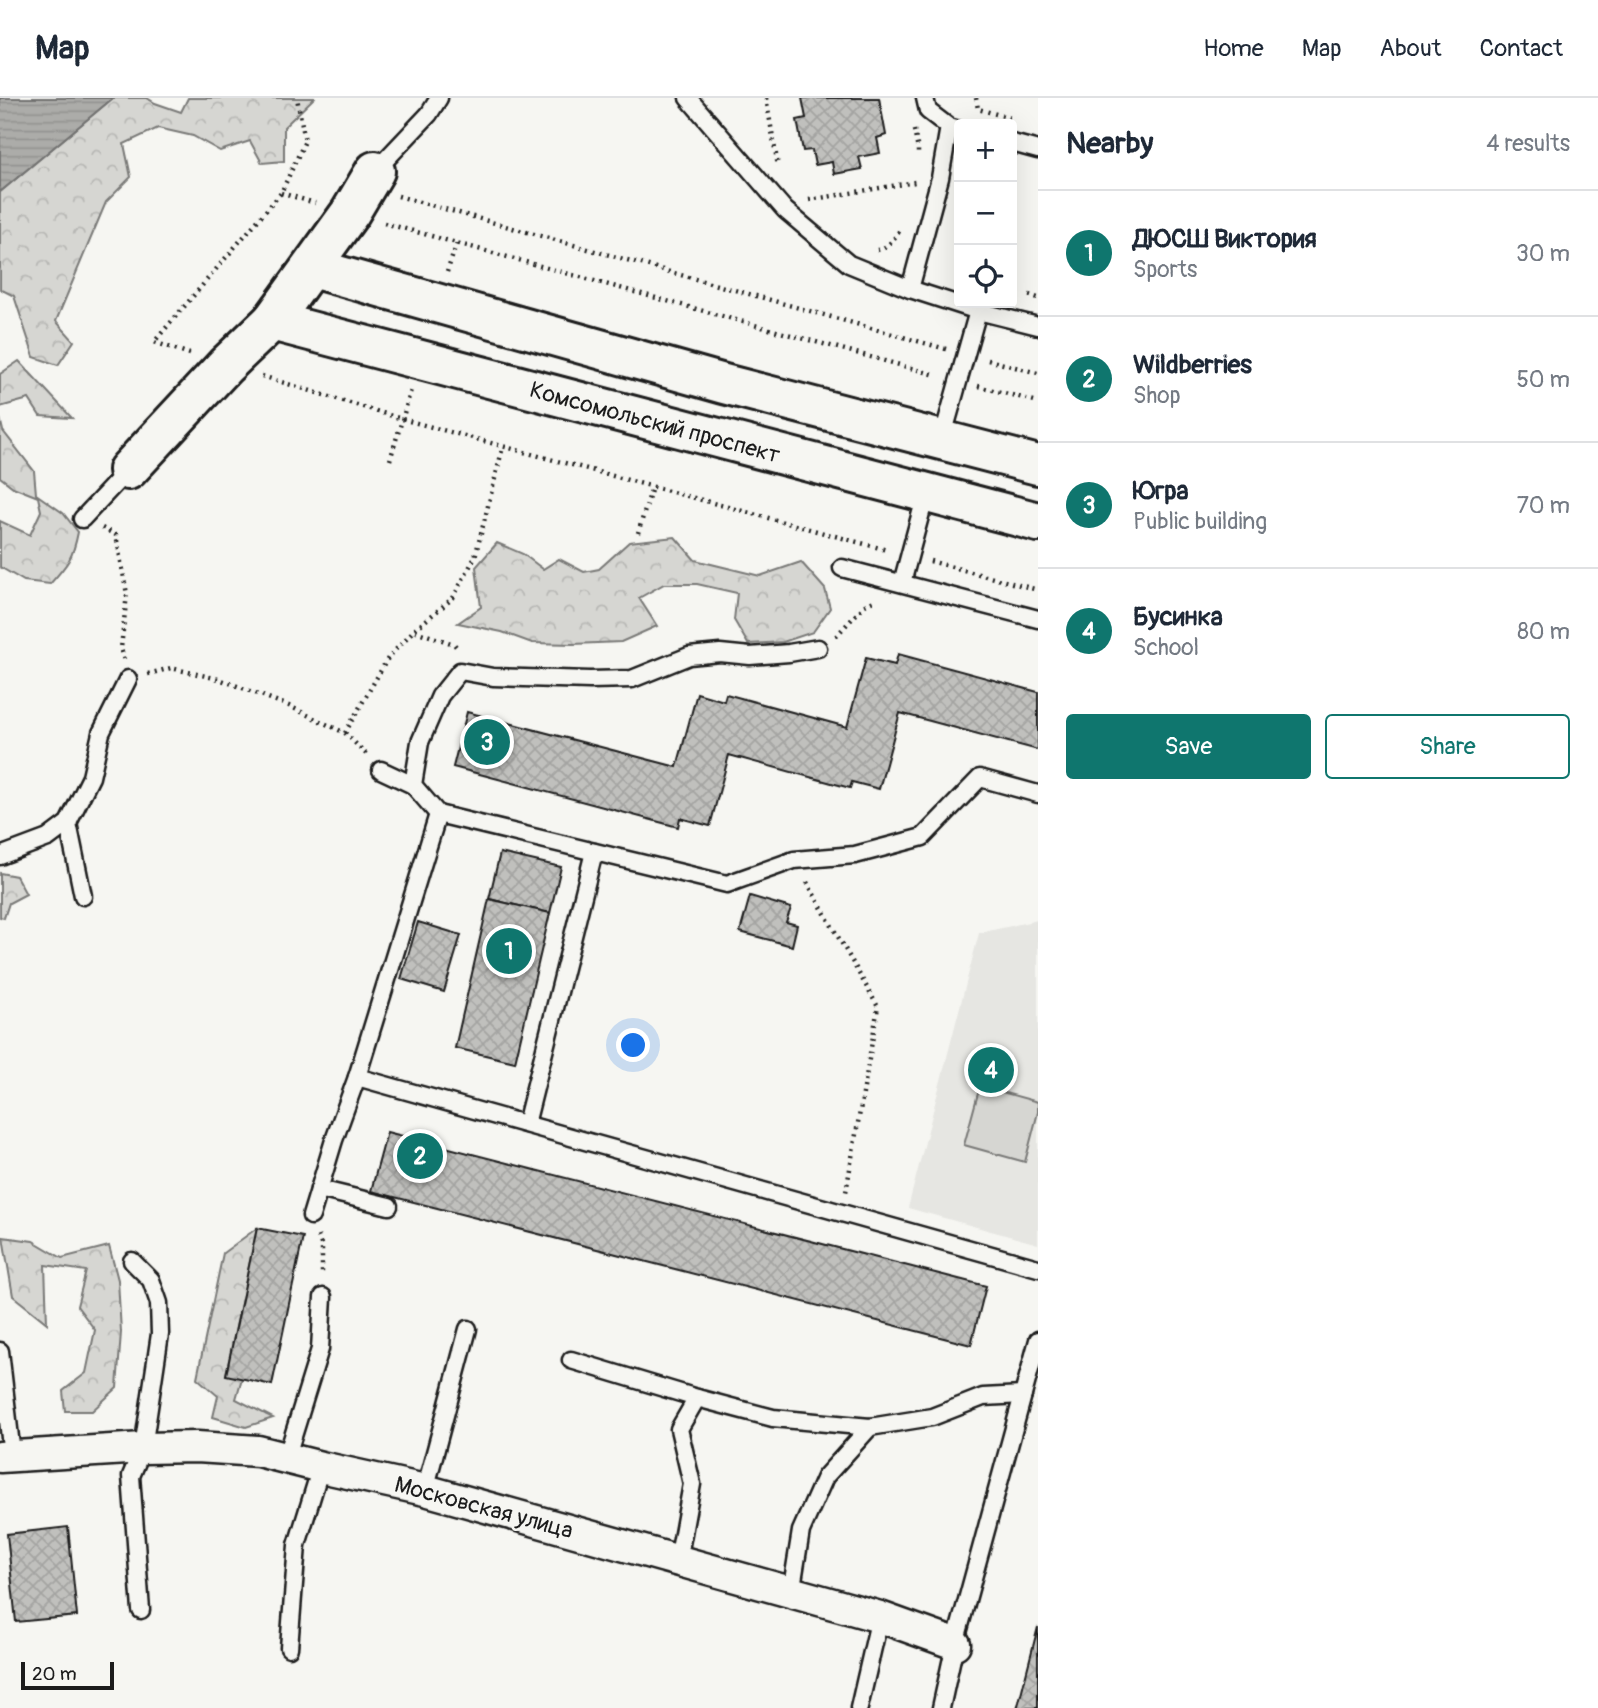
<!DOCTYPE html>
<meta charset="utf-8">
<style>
body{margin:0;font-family:Pangolin,sans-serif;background:#f2f2f3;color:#1f2937}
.controls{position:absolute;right:21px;top:21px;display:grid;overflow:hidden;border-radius:7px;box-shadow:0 7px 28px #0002}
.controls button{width:63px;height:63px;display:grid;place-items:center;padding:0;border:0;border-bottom:2px solid #e0e1e3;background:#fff;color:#1f2937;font:35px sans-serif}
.scale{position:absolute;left:21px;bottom:18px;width:93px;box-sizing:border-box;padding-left:7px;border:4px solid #1c1c1c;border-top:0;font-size:19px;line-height:24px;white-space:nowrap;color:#1c1c1c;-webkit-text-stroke:5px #f6f6f2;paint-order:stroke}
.you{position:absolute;left:634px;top:948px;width:24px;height:24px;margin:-18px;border:5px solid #fff;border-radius:50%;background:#1a73e8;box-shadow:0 0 0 10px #1a73e833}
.badge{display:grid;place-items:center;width:46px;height:46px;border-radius:50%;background:#0f766e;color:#fff;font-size:23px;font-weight:700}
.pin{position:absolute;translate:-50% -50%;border:4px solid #fff;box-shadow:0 2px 7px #0006}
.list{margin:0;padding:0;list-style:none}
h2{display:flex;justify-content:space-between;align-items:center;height:91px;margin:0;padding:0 28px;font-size:30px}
h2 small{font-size:23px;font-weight:400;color:#747a83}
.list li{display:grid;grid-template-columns:46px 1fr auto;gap:21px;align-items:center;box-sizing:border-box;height:126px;padding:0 28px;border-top:2px solid #e0e1e3}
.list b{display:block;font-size:26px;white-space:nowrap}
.list p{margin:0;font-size:23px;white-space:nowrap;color:#747a83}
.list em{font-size:23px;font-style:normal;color:#747a83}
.actions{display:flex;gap:14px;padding:21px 28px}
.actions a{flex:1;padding:16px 0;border:2px solid #0f766e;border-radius:7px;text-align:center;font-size:24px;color:#0f766e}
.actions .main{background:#0f766e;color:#fff}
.icon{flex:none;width:38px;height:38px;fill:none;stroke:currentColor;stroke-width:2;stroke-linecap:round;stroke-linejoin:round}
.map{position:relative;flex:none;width:1038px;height:1610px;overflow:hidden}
header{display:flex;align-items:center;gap:42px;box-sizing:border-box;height:98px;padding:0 35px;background:#fff;border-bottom:2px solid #e0e1e3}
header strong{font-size:33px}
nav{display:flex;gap:38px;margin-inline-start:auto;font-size:24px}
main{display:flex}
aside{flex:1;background:#fff}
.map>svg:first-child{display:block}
.built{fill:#e6e6e2}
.grass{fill:#d6d6d2;stroke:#797977;stroke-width:2}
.forest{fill:url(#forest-crowns);stroke:#797977;stroke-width:2}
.water{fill:url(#water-rules);stroke:#727271;stroke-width:2}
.building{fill:url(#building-cross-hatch);stroke:#1c1c1c;stroke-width:2}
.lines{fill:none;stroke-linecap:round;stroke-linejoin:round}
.lane-casing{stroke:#1c1c1c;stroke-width:21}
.street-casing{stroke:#1c1c1c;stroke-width:35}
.secondary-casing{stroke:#1c1c1c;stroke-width:44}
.path{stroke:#1c1c1c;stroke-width:4.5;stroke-dasharray:2 5;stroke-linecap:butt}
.lane{stroke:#f6f6f2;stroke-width:16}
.street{stroke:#f6f6f2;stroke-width:30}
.secondary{stroke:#f6f6f2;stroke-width:38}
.labels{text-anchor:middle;stroke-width:5;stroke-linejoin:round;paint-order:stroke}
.street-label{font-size:23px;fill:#1c1c1c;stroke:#f6f6f2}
</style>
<header>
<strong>Map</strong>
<nav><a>Home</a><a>Map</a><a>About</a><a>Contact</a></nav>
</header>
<main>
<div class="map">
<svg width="1038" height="1610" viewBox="0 0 1038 1610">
<defs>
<pattern id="forest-crowns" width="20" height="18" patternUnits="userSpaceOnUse" patternTransform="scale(1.75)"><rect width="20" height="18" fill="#d6d6d2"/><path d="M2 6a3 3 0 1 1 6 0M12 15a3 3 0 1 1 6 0" fill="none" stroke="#b7b7b4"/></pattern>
<pattern id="water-rules" width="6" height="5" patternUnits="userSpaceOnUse" patternTransform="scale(1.75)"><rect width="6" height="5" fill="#acaca9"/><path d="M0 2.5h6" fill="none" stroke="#939391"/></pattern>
<pattern id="building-cross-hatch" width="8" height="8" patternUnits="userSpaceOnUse" patternTransform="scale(1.75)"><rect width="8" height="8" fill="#c0c0bd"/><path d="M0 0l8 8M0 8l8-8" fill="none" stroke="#a4a4a2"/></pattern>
</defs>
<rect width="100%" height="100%" fill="#f6f6f2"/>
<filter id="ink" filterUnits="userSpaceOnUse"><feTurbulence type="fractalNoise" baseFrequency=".0143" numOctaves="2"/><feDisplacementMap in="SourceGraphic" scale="14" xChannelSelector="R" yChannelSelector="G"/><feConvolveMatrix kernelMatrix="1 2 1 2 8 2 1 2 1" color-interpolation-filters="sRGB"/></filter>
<g filter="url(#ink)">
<polygon class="built" points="1038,822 1038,1146 908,1110 979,835"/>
<polygon class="grass" points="980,988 1038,1004 1038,1014 1025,1064 964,1047"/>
<g class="forest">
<polygon points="113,0 147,0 155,5 181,14 188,0 314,0 284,29 284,63 262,65 250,43 220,53 193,38 158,30 124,46 131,79 106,104 56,223 74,243 58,267 34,259 14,198 0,191 0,94"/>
<polygon points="19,263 72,320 40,318 29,301 0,309 0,276"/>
<path d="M0 320 3 333 34 373 36 396 63 415 78 434C73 460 68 466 50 486L24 483 0 469V423L30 437 41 413 38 399 13 389 0 379Z"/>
<polygon points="675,439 695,462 760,478 801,464 825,491 830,510 813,534 783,544 748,546 734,522 737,495 697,486 664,486 639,500 657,528 621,544 573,546 532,545 502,534 458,525 481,509 476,469 497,445 523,456 543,471 559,461 584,474 599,471 629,444"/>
<polygon points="0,775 16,778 26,796 9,805 4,820 0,819"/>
<polygon points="257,1130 226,1276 242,1280 236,1301 273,1320 246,1329 213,1319 218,1298 197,1280 223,1155"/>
<polygon points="3,1139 33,1143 62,1160 109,1148 118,1182 121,1234 117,1290 92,1313 65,1313 63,1293 86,1275 95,1232 77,1208 86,1173 45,1167 47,1225 13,1198"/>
</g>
<polygon class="water" points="0,0 113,0 0,94"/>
<g class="building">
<polygon points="802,0 879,0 886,37 877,40 880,55 859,59 862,71 834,76 832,64 815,67 812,52 803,53 797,22 806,20"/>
<polygon points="898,556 1038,594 1038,652 900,615 879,691 852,684 850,690 729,657 710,728 680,720 678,729 453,669 467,614 677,669 697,595 724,603 726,596 847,629 866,560 895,567"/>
<polygon points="500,755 561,769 550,815 489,801"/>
<polygon points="750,798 791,810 786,824 797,827 792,848 740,834"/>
<polygon points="489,801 550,815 515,964 455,950"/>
<polygon points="418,824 461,837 444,894 401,881"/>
<polygon points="387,1034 986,1188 971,1247 371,1093"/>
<polygon points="257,1130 303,1139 272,1287 226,1277"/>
<polygon points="68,1429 77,1518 16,1524 7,1436"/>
<polygon points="1038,1529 1038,1610 1017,1610 1019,1604"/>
</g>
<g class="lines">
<defs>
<g id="lane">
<polyline points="688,0 785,112 849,166 910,191 978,213 1038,228"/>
<polyline points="925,0 928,13 949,29 959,32"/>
<polyline points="1012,45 1038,52"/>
<polyline points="375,73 429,16 439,0"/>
<polyline points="910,191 940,80 949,29"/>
<polyline points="942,341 978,213"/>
<polyline points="82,421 128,372"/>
<polyline points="842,470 1038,521"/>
<polyline points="902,485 926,396"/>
<polyline points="818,550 789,555 750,558 720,555 689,558 632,581 590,582 493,579 460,573 440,598 420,644 413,687 438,716 727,786 794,762 855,757 923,739 980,680 1038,696"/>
<polyline points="381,672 413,687"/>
<polyline points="68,725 83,798"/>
<polyline points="0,758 48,740 68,725 91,679 101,635 128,581"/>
<polyline points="357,979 1038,1170"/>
<polyline points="526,1026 594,754"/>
<polyline points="319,1091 389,1108"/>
<polyline points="311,1118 334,1042 357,979 438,716"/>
<polyline points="132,1163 151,1182 159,1205 160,1236 143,1350 131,1378 141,1512"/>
<polyline points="0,1253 12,1357"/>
<polyline points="571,1262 697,1300 773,1320 870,1329 932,1319 983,1299 1023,1297"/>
<polyline points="286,1361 320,1251 323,1199"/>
<polyline points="425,1392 468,1231"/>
<polyline points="678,1463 692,1386 679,1331 697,1300"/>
<polyline points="791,1495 801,1433 825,1379 870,1329"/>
<polyline points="289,1550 297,1447 321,1369"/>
<polyline points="859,1610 880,1519"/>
<polyline points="941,1610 955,1546 1038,1242"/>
</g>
<polyline id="street" points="0,1359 143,1350 197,1349 258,1353 321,1369 425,1392 880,1519 955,1546"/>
<g id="secondary">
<polyline points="312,170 724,286 1038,367"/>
<polyline points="272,223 1038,424"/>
<polyline points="128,372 225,268 272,223 350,115 375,73"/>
</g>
</defs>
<use href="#lane" class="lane-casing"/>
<use href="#street" class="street-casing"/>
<use href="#secondary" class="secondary-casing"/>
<g class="path">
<polyline points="766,0 778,68"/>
<polyline points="976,0 978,11 1014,21"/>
<polyline points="914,32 918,52 918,58"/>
<polyline points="281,95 315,105"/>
<polyline points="398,98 946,251"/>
<polyline points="809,102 915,84"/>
<polyline points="384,125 936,277"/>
<path d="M877 152C888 150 895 140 901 130"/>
<polyline points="447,174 457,145"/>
<polyline points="1029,197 1038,200"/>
<polyline points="190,256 154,244 281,95 305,43 297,0"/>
<polyline points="988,262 1038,275"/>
<polyline points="262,278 402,321 887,452"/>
<polyline points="978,288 1038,304"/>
<polyline points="390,362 411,292"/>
<polyline points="102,430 116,437 127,496 121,550 124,561"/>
<polyline points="638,435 652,389"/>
<polyline points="930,463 1038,492"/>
<polyline points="415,533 454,546 458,551"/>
<polyline points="836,538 865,507 876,502"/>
<polyline points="148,576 171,570 219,581 289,608 345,635 366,656"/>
<polyline points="345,635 388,560 414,532 453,500 475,459 503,349"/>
<polyline points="807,784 878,909 846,1094"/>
<polyline points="318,1138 322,1149 322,1178"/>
</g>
<use href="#lane" class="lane"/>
<use href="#street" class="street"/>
<use href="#secondary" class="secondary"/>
</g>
</g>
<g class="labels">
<g class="street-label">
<text transform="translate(655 324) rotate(15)" y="8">Комсомольский проспект</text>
<text transform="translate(484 1409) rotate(15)" y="8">Московская улица</text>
</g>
</g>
</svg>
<div class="controls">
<button>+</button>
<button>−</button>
<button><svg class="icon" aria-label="locate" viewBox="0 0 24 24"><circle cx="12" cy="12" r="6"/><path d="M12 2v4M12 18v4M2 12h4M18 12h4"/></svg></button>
</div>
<div class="scale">20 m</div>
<div class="you"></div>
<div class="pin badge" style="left:509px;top:853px">1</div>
<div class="pin badge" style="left:420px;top:1058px">2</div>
<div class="pin badge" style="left:487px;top:644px">3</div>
<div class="pin badge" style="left:991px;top:972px">4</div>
</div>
<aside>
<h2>Nearby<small>4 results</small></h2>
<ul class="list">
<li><span class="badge">1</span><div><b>ДЮСШ Виктория</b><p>Sports</p></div><em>30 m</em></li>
<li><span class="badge">2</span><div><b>Wildberries</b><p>Shop</p></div><em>50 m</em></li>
<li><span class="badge">3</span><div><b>Югра</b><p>Public building</p></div><em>70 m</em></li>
<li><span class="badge">4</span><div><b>Бусинка</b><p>School</p></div><em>80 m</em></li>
</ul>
<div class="actions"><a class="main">Save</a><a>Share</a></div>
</aside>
</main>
